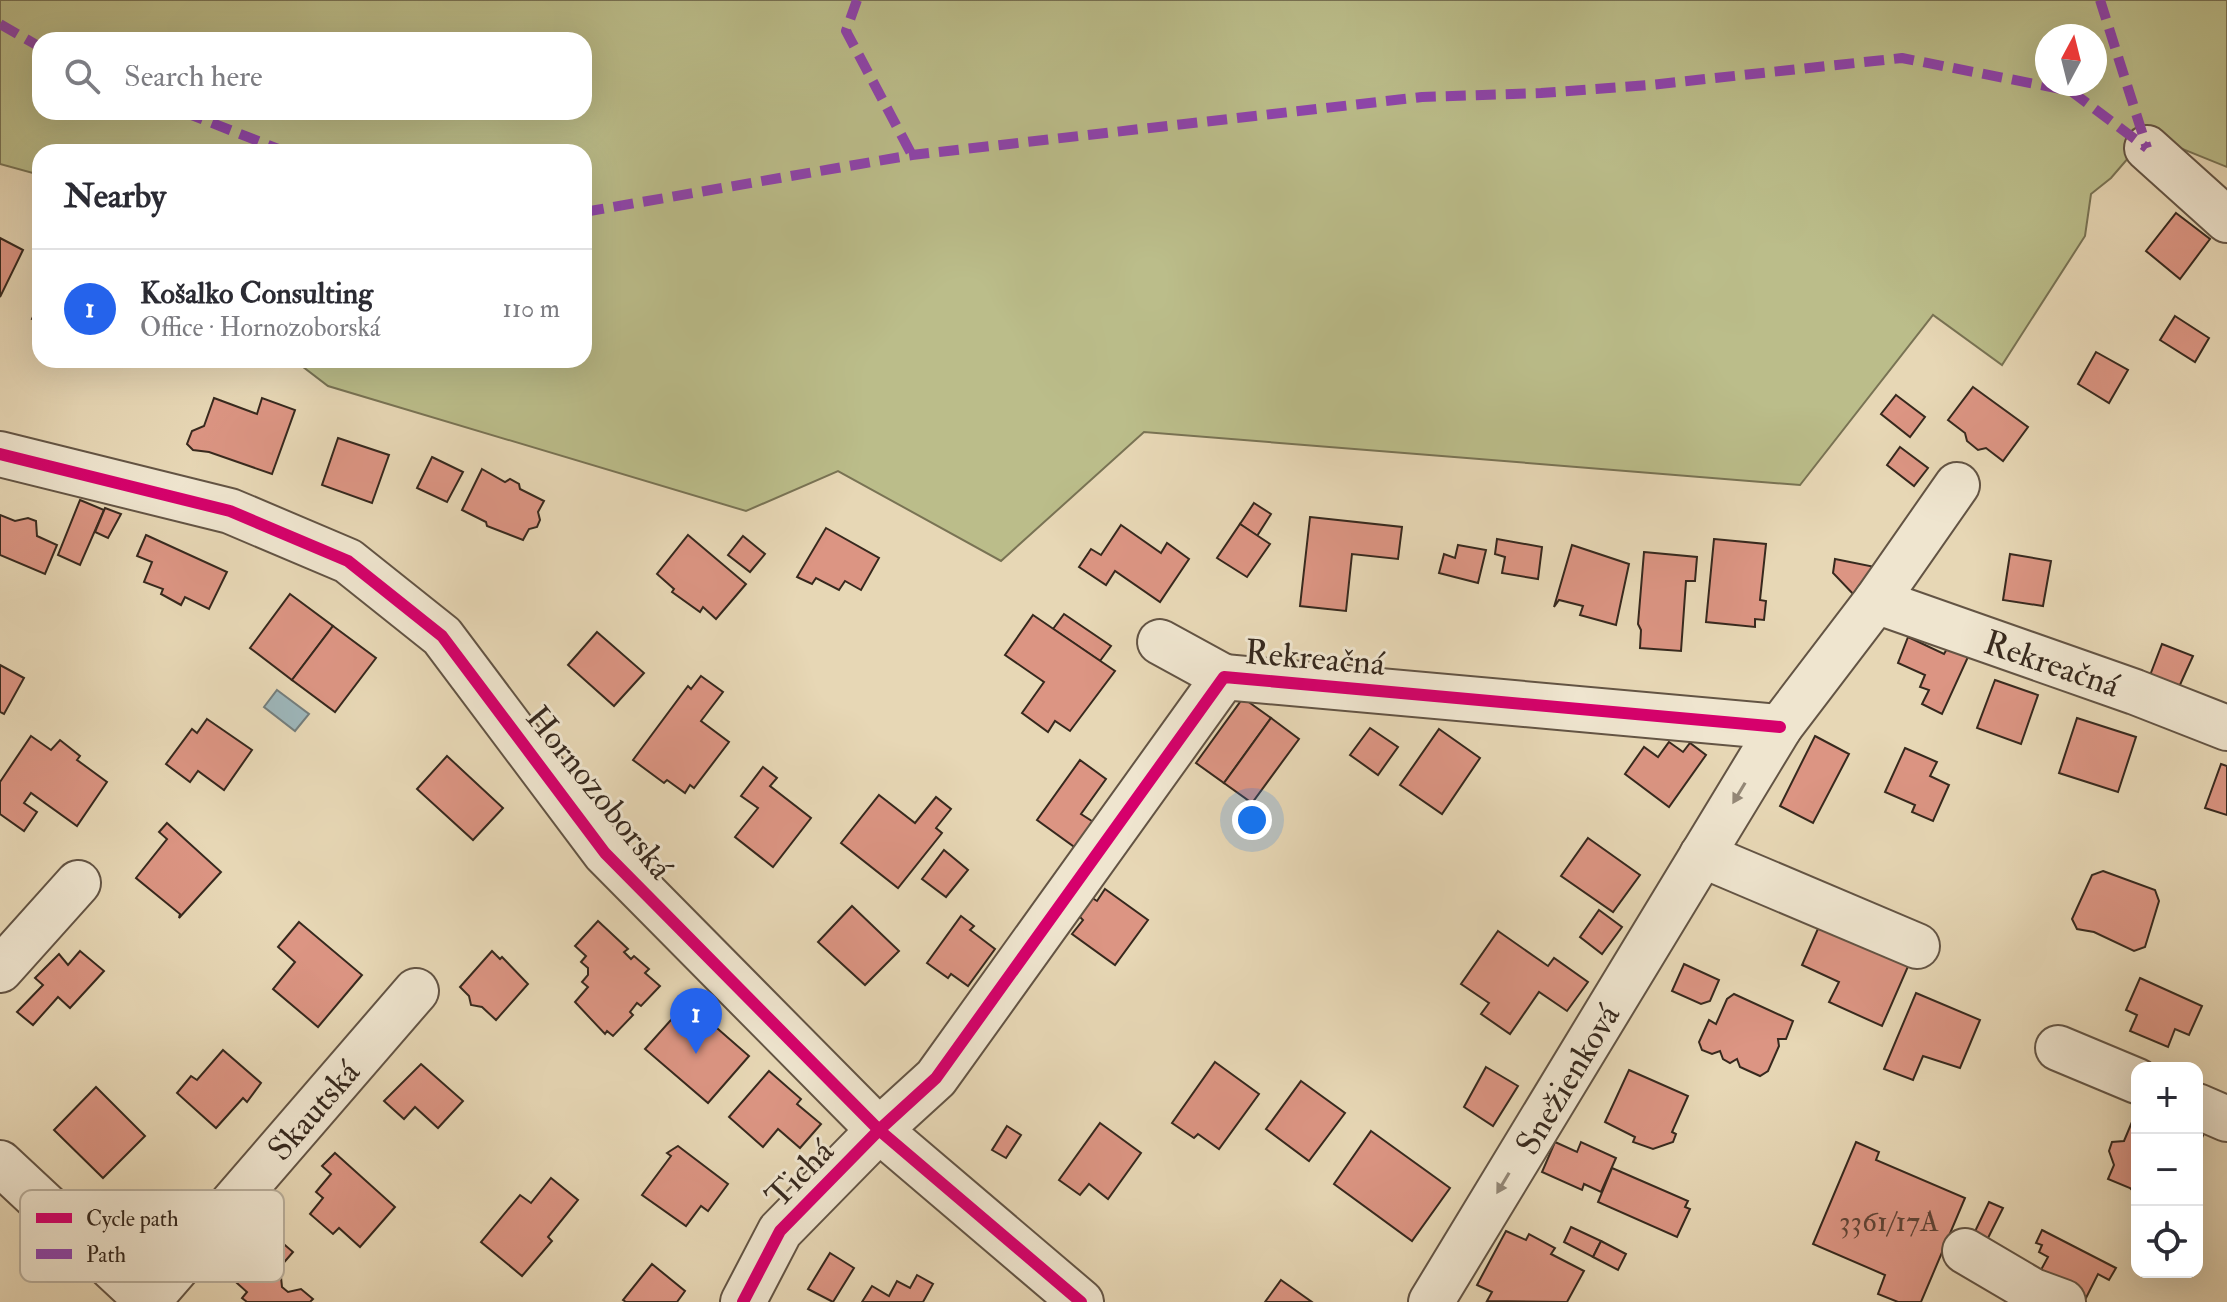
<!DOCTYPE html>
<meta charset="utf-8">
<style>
body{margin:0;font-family:"IM FELL Double Pica",serif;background:#f2f2f3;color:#2b2b33}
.controls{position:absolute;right:24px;bottom:24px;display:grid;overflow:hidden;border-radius:16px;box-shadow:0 8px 32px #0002}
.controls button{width:72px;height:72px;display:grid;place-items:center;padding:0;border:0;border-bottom:2px solid #e1e1e2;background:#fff;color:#2b2b33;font:40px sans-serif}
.compass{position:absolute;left:2035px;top:24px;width:72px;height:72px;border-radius:50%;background:#fff;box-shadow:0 8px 32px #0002;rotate:7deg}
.you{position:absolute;left:1252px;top:820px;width:28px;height:28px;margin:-20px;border:6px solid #fff;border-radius:50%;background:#1a73e8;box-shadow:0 0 0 12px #1a73e833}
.badge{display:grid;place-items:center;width:52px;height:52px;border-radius:50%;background:#2563eb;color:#fff;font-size:26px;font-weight:700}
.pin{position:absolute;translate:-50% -66px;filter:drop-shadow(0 2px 4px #0008)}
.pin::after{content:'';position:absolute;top:42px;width:28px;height:24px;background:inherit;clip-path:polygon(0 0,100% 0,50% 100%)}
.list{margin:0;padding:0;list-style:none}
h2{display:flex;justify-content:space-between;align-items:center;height:104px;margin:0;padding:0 32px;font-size:34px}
h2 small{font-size:26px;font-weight:400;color:#7c7c81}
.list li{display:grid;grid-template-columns:52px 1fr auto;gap:24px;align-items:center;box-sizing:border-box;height:120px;padding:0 32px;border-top:2px solid #e1e1e2}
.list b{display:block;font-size:30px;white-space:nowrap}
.list p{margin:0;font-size:26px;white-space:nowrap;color:#7c7c81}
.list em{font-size:26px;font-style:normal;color:#7c7c81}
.icon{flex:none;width:44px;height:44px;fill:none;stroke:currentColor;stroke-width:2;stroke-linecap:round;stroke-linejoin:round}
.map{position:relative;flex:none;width:2227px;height:1302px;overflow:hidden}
.search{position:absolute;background:#fff;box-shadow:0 8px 32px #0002;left:32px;top:32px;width:560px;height:88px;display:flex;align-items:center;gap:20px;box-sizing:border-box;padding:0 28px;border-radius:24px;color:#7c7c81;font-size:30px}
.panel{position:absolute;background:#fff;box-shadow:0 8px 32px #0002;left:32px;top:144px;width:560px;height:224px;border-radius:24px}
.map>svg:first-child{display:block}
.green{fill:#bbbd8a;stroke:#797354;stroke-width:2;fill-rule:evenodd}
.water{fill:#9db6ba;stroke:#747e7c;stroke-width:2}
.building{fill:#dc9583;stroke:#37291e;stroke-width:2}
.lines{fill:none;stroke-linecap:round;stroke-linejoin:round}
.minor-casing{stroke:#635444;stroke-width:48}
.minor{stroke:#efe5cf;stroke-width:44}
.quiet{stroke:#8e44ad;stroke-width:10;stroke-dasharray:20 10;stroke-linecap:butt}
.cycleway-casing{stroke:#efe5cf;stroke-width:17}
.cycleway{stroke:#d6006c;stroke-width:12}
.oneway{fill:#938776}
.labels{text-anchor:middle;stroke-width:6;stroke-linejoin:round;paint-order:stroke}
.number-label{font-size:30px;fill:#604437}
.street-label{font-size:34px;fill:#37291e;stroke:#efe5cf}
.key{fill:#efe5cf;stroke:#b8ad9a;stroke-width:2}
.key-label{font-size:22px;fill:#37291e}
</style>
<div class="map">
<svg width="2227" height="1302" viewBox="0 0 2227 1302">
<rect width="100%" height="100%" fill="#e7d7b5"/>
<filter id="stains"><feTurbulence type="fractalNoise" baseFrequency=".0025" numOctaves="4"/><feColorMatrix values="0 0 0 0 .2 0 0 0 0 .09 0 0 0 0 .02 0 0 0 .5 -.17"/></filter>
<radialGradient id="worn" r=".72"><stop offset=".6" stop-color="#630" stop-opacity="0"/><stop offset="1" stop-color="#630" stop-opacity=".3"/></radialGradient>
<path class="green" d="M0 0H2227V167L2148 135 2111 178 2091 194 2085 236 2002 365 1933 315 1800 485 1144 432 1001 561 838 471 746 511 328 386 294 360H584V152H40V175L0 164ZM2047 36H2095V84H2047ZM40 40H584V112H40Z"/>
<polygon class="water" points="277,690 309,714 295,731 264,707"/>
<g class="building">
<polygon points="2176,213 2210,239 2180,279 2146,251"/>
<polygon points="0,238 23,250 0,297"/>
<polygon points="40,302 40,322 32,319"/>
<polygon points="2175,316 2209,338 2195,362 2160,340"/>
<polygon points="2096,352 2128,370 2109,403 2078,384"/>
<polygon points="1973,387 2028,427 2003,461 1986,448 1978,450 1967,441 1965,433 1948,420"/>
<polygon points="1896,395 1925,417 1910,437 1881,414"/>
<polygon points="214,398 257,414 262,398 295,410 272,474 209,452 193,450 187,444 192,431 204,426"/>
<polygon points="338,438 389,455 372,503 322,485"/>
<polygon points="1900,447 1928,468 1914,486 1887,465"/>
<polygon points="432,457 463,472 447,502 417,488"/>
<polygon points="482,469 505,482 510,479 519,484 520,489 544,501 538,512 540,520 537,527 529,529 523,540 487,526 486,522 462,510"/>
<polygon points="80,500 104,510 80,565 58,555"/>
<polygon points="1254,503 1271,514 1257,536 1240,524"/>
<polygon points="105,508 121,514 108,538 95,532"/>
<polygon points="0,515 15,521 28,518 36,521 37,536 57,545 45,574 0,555"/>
<polygon points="1310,517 1402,527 1398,559 1352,554 1346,611 1300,606"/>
<polygon points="1240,524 1270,544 1247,577 1217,558"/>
<polygon points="1121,525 1161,553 1167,543 1189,559 1160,602 1115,571 1106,585 1079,567 1091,549 1101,555"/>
<polygon points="826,528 879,558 861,590 845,581 839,590 816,578 812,584 797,577"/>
<polygon points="146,535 227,572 209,609 185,597 181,605 161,594 163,589 144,582 152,562 137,556"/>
<polygon points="688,535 746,584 716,619 703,607 700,612 672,592 674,589 657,574"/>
<polygon points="743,536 765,554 750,572 728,555"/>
<polygon points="1497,539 1542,547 1538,579 1502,573 1505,557 1495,554"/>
<polygon points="1714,539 1766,544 1760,600 1766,601 1764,620 1755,619 1755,627 1706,622"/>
<polygon points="1458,545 1486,550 1478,583 1439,573 1444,554 1455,558"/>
<polygon points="1572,545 1629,564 1616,625 1580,615 1583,606 1559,600 1554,607"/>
<polygon points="1644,552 1697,557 1695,581 1686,581 1681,651 1640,648 1641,630 1638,624"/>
<polygon points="2010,554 2051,561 2043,606 2003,600"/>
<polygon points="1835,559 1885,569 1857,598 1833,573"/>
<polygon points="290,594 333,626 292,680 250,648"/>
<polygon points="1064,614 1111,646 1100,661 1053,629"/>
<polygon points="1033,615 1115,671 1070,731 1055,721 1048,732 1022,713 1044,682 1005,655"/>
<polygon points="333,626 376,658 335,712 292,680"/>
<polygon points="597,632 644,673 614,706 568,665"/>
<polygon points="1908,637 1944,654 1948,647 1968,657 1942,714 1922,704 1929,690 1920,687 1925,675 1898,663"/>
<polygon points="2162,644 2193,656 2179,687 2149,678"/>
<polygon points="0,665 24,678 4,714 0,712"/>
<polygon points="701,676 723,692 701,721 729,742 694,788 690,785 685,793 667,780 664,783 633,760 688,686 691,689"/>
<polygon points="1995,680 2038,695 2021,744 1977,728"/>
<polygon points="1243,698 1271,718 1224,783 1196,763"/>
<polygon points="1271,718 1299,739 1252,803 1224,783"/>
<polygon points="2077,718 2136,737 2118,792 2059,773"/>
<polygon points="207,719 252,750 224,790 198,771 190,782 166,764 192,729 197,733"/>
<polygon points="1370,728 1398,747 1378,775 1350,755"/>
<polygon points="1439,729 1480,758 1442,814 1400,785"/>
<polygon points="31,736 51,750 60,740 80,756 77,760 107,782 77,826 31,793 24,803 37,812 24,831 0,814 0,782"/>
<polygon points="1815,736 1849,754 1813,823 1780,806"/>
<polygon points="1669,742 1683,752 1690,743 1706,755 1669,807 1625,774 1644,747 1658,757"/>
<polygon points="1905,748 1937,762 1930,776 1949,785 1933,821 1912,812 1915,805 1885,792"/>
<polygon points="447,756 503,808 473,840 417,789"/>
<polygon points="1080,760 1106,779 1081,814 1098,825 1080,851 1037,820"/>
<polygon points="2221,764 2227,766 2227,815 2205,808"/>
<polygon points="763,767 777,778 770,786 811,818 773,867 735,837 758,808 741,796"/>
<polygon points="879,795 915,823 936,797 951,809 936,828 942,833 898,888 841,843"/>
<polygon points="167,823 221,872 179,918 180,914 136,878 167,839 159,832"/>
<polygon points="1588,838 1640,875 1613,912 1561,876"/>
<polygon points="944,850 968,870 946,897 922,879"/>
<polygon points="2103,871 2155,890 2159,901 2145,947 2134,951 2094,932 2077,929 2072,919 2092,875"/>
<polygon points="1105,889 1148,920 1115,965 1072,934 1083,920 1074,911 1086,894 1097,901"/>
<polygon points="852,906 899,951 865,985 818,942"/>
<polygon points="1599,910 1622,927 1602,954 1580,937"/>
<polygon points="1824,915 1913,955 1882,1026 1829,1002 1839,982 1802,965"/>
<polygon points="961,916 974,926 970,930 995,949 968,986 951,974 948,978 927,963"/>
<polygon points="598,921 628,949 624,952 631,959 634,956 649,969 645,973 660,986 641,1006 637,1003 630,1012 633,1015 613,1036 607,1031 605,1034 575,1002 588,987 582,982 588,975 588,968 581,962 586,956 575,946"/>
<polygon points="299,922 362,975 318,1027 273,989 295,962 278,947"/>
<polygon points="1498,931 1548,966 1554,958 1588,982 1567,1011 1539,992 1510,1034 1481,1014 1489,1003 1461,984"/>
<polygon points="80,951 104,971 70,1008 58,997 33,1025 17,1012 43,985 35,978 59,954 68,965"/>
<polygon points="492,951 500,959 502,957 528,984 496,1020 482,1007 471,1005 469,996 460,987"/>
<polygon points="1684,964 1719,980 1710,1001 1701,1004 1672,991"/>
<polygon points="2140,978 2202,1006 2189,1035 2175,1029 2168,1047 2130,1031 2137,1015 2126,1010"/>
<polygon points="1916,993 1980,1020 1960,1068 1923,1056 1913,1080 1884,1069"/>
<polygon points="1734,994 1793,1021 1786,1039 1778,1039 1779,1046 1768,1071 1760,1076 1740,1067 1737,1059 1730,1063 1723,1059 1720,1051 1712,1054 1702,1050 1699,1042 1709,1020 1716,1024 1727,999"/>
<polygon points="687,1002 749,1056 708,1103 645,1049"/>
<polygon points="223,1050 261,1083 247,1102 243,1098 216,1128 177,1093 191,1076 197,1080"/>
<polygon points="1215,1062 1259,1094 1219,1149 1198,1134 1194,1138 1172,1123"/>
<polygon points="421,1064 463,1101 438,1128 415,1107 404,1119 384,1101"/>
<polygon points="1486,1067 1518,1086 1493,1126 1464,1107"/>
<polygon points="1629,1070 1688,1096 1672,1132 1676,1134 1673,1142 1653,1149 1633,1142 1635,1137 1605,1122"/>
<polygon points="769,1071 801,1099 797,1104 821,1124 800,1148 778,1129 763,1147 729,1117"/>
<polygon points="1301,1081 1345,1113 1309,1161 1266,1129"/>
<polygon points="96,1087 145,1136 103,1178 54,1130"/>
<polygon points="2137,1110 2137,1195 2130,1188 2108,1179 2114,1165 2109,1151 2112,1142 2124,1141"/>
<polygon points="1100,1123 1141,1153 1108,1199 1089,1184 1080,1195 1059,1180"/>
<polygon points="1007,1126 1021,1135 1006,1158 992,1150"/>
<polygon points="2197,1129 2204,1133 2197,1150"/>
<polygon points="1371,1131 1450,1188 1412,1241 1334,1184"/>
<polygon points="1555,1142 1577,1152 1581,1142 1616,1158 1601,1192 1584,1184 1582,1190 1542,1172"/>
<polygon points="1856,1142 1879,1152 1876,1160 1965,1198 1921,1302 1898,1302 1878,1294 1885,1275 1813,1244"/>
<polygon points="678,1146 728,1184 708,1211 701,1206 686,1226 642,1195 671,1156 667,1153"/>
<polygon points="335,1153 395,1207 360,1247 339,1228 333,1234 310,1214 323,1198 316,1192 331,1174 322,1166"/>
<polygon points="1612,1168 1688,1201 1685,1207 1690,1209 1677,1237 1598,1202"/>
<polygon points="551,1178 578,1200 548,1237 552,1241 522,1276 481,1242 520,1195 531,1203"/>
<polygon points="1989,1202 2003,1208 1985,1244 1969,1244"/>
<polygon points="263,1226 293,1252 280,1267 282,1287 288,1292 301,1289 313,1299 310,1302 247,1302 242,1298 247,1292 229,1276 245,1258 240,1254"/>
<polygon points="1571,1227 1601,1241 1593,1257 1564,1242"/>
<polygon points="2042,1230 2116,1268 2109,1280 2098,1274 2084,1302 2035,1281 2048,1257 2039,1252 2042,1245 2036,1243"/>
<polygon points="1506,1231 1526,1240 1529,1234 1555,1248 1551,1254 1584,1271 1567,1302 1487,1301 1492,1292 1477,1285"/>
<polygon points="1601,1241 1626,1254 1618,1270 1593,1257"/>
<polygon points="830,1253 854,1268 833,1302 808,1289"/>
<polygon points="652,1264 685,1291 677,1302 626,1302 623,1300"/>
<polygon points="917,1275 933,1284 923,1302 862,1302 872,1286 889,1296 897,1281 910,1288"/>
<polygon points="1281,1280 1312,1302 1265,1302"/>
</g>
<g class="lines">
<defs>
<g id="minor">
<polyline points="2147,148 2227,220"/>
<polyline points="0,454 230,511 348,561 442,636 605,853 879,1130 1081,1302"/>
<polyline points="1876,601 1957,485"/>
<polyline points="1160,642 1224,677"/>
<polyline points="1702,855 1917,946"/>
<polyline points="0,970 78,883"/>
<polyline points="2058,1048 2137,1081"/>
<polyline points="2197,1106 2227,1119"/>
<polyline points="0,1163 149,1302"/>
<polyline points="1965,1251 2033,1291 2063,1302"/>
<polyline points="148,1301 416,991"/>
<polyline points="743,1302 780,1231 879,1130 936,1078 1224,677 1780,727"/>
<polyline points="1431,1302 1780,727 1876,601 2135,692 2227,728"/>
</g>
</defs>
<use href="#minor" class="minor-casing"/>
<use href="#minor" class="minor"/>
<g class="quiet">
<polyline points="857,0 846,31 912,155"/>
<polyline points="2100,0 2147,148"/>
<polyline points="0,24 40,47"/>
<polyline points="184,112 286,152"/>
<polyline points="584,212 912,155 1422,97 1541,93 1650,85 1902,58 2071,91 2147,148"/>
</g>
<defs>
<g id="cycleway">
<polyline points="0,454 230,511 348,561 442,636 605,853 879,1130 1081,1302"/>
<polyline points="743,1302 780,1231 879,1130 936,1078 1224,677 1780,727"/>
</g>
</defs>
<use href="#cycleway" class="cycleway-casing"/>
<use href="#cycleway" class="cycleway"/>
</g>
<defs><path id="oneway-solid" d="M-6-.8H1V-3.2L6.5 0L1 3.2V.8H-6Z" transform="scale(2)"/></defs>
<g class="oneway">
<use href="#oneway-solid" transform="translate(1739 793) rotate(121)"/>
<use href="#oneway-solid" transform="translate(1503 1183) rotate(121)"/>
</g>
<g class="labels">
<g class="number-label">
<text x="1889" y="1231">3361/17A</text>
</g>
<g class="street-label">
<text transform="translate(1315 657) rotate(5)" y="12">Rekreačná</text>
<text transform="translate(2052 663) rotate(19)" y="12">Rekreačná</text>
<text transform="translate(600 792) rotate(51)" y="12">Hornozoborská</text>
<text transform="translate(1567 1079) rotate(-59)" y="12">Snežienková</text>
<text transform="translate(313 1110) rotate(-49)" y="12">Skautská</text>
<text transform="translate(799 1173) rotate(-46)" y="12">Tichá</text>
</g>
</g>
<rect x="20" y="1190" width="264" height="92" rx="12" class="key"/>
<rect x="36" y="1213" width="36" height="10" fill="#d6006c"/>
<rect x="36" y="1249" width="36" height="10" fill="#8e44ad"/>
<g class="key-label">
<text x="86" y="1226">Cycle path</text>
<text x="86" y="1262">Path</text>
</g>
<rect width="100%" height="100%" filter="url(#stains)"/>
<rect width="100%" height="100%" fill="url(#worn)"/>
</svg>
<div class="controls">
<button>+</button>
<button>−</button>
<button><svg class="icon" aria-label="locate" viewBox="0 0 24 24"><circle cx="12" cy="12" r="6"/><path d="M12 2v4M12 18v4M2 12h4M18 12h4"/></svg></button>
</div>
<svg class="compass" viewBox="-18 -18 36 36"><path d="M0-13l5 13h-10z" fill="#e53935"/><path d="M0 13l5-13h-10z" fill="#7c7c81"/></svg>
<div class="you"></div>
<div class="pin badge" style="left:696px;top:1054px">1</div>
<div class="search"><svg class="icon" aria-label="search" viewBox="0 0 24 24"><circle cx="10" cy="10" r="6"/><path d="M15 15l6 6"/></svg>Search here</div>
<section class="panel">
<h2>Nearby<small></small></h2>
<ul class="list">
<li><span class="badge">1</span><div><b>Košalko Consulting</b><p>Office · Hornozoborská</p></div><em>110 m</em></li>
</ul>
</section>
</div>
